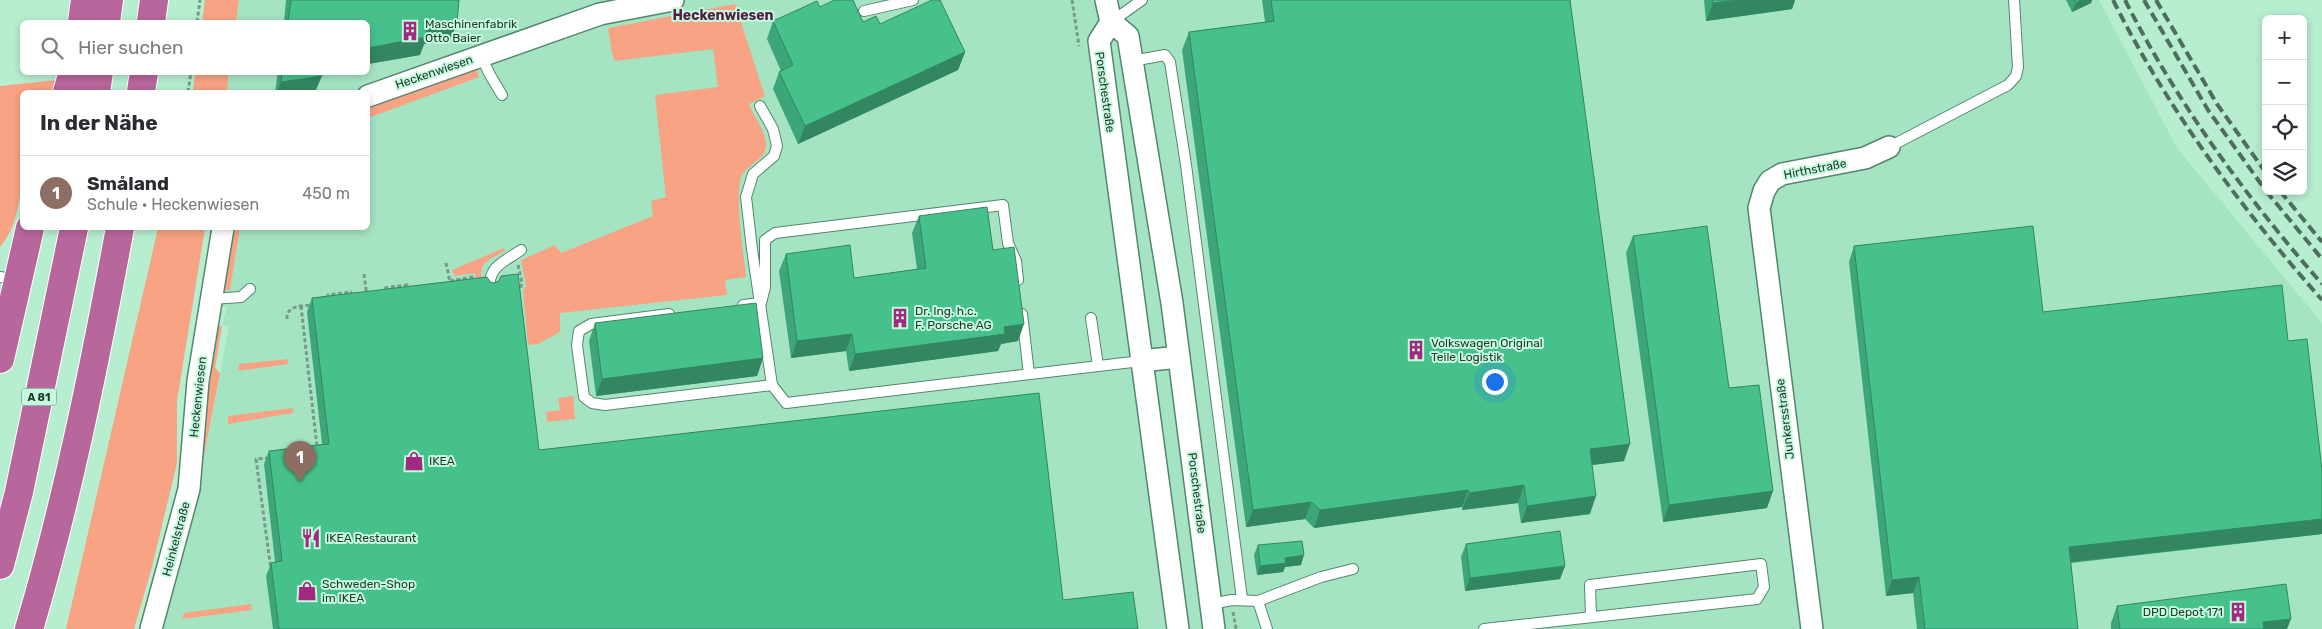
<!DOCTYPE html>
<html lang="de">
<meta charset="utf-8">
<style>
body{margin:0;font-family:Rubik,sans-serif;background:#f7f7f7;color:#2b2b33}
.controls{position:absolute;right:15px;top:15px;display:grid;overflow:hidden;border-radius:8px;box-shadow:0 2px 8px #0003}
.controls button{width:45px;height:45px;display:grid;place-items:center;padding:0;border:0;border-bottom:1px solid #e1e1e2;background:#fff;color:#2b2b33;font:25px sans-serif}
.you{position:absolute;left:1494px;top:381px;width:18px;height:18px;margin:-12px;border:4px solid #fff;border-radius:50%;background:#1a73e8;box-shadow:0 0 0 8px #1a73e833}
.badge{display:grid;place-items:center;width:32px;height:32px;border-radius:50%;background:#1a73e8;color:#fff;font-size:16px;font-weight:700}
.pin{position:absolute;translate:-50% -41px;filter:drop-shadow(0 1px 2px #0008)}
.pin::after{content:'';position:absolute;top:26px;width:18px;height:15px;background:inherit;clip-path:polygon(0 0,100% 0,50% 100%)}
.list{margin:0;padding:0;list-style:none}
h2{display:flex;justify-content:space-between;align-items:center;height:65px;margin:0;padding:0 20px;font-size:21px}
h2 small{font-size:16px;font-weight:400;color:#7c7c81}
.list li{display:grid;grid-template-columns:32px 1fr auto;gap:15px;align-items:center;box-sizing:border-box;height:75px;padding:0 20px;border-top:1px solid #e1e1e2}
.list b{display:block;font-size:19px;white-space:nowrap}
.list p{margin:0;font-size:16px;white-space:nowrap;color:#7c7c81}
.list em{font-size:16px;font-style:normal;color:#7c7c81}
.icon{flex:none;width:28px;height:28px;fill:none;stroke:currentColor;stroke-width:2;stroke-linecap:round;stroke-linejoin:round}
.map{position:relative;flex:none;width:2322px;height:629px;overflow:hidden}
.search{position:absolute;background:#fff;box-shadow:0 2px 8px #0003;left:20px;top:20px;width:350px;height:55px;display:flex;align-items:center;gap:12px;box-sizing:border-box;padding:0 18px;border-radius:8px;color:#7c7c81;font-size:19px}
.panel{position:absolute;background:#fff;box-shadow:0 2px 8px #0003;left:20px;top:90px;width:350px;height:140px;border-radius:8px}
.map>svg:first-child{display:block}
.built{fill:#a5e4c3}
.green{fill:#f8a383}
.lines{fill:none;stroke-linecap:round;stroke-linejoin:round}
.lane-casing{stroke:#53876d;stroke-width:12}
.street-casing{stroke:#53876d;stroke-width:24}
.highway-casing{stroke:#fff;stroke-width:30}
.path{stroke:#749c86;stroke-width:3;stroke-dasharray:4 2.5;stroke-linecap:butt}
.lane{stroke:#fff;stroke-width:10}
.street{stroke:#fff;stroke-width:21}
.highway{stroke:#b8679c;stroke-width:28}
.rail{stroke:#4f6e5d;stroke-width:4;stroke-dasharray:10 5;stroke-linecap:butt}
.wall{fill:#3da678}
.shaded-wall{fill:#328761}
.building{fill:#47c18b;stroke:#328761}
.labels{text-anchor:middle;stroke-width:4;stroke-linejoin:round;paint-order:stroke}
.shield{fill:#c4fbde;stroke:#547463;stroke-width:1}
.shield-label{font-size:11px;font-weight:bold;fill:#243a2e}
.poi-label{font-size:12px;fill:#243a2e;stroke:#c4fbde;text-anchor:start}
.street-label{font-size:12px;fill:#243a2e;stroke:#c4fbde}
.neighbourhood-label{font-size:14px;font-weight:bold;fill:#541b43;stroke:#c4fbde}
</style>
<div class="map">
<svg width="2322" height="629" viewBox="0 0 2322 629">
<rect width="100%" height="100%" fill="#b7eed0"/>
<polygon class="built" points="239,0 2099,0 2177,148 2322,323 2322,629 161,629 197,493 213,411 229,326 222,326 227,306 217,307 219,291 230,290 240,228 368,228 368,92 227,92 230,73 368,72 368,22 236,22"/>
<g class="green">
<polygon points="205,0 239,0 236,22 202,22"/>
<path d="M735 4 765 96 749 104C754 116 765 130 766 143 768 162 742 164 740 182 736 211 743 248 746 277L725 280 727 295 560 313V332L538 344 528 345 523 291 526 286 521 260 555 245 561 253 653 216 651 201 666 197 655 95 718 87 713 49 615 61 612 53 608 28Z"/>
<polygon points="476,67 479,77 368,118 368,108"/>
<polygon points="195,73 229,73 227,92 193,92"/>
<path d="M57 80 53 92H22C22 135 30 215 0 247V86Z"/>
<polygon points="158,228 205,228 177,401 177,463 152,567 134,629 66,629"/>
<polygon points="230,228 240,228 230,290 219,291"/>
<path d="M504 248 505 251C480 264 480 263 482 291L477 292 475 273 455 276 452 270Z"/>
<polygon points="222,326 215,368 220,373 199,482 213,327"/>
<polygon points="288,359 288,364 238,371 239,364"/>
<polygon points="573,396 575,419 547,422 546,412 560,410 558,398"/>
<polygon points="293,408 293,413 228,424 228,416"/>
<polygon points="251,604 252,610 182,619 184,613"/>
</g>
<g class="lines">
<defs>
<g id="lane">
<polyline points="864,11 913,0"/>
<polyline points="1111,22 1142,0"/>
<polyline points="481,56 490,75 502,95"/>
<polyline points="1132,61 1165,55 1170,62 1186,165 1242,599"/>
<polyline points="760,106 773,129 777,146 774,156 753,174 746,197 752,249 772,385 786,403 1141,361"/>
<polyline points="1889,147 2008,85 2016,76 2018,67 2014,0"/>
<polyline points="0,277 17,280"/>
<path d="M489 290C489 265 503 263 521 250"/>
<polyline points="212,299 241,297 250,289"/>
<polyline points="743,305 761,303 765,287 765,240 775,233 1003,205 1008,243 1016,261 1018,280"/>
<polyline points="669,314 591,324 579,331 577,345 584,397 592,403 605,405 772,385"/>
<polyline points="1022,314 1029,374"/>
<polyline points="1091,318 1098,366"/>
<polyline points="1258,601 1321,577 1353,569"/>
<polyline points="1211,604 1232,600 1258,601 1267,629"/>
<polyline points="1484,629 1757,599 1764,587 1761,564 1590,585 1591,617"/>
</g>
<g id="street">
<polyline points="1106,0 1111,22"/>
<polyline points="1111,22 1128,36 1172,303 1214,629"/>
<polyline points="1111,22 1099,41 1178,629"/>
<polyline points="368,96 600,14 673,0"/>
<polyline points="1141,361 1179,357"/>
<polyline points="151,629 189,489 198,381 223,228"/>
<polyline points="1812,629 1759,208 1764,191 1770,181 1782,174 1865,158 1889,147"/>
</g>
<g id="highway">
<polyline points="82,22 85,0"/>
<polyline points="106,22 109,0"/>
<polyline points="151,22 154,0"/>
<polyline points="67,92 73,72"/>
<polyline points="96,92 99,72"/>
<polyline points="141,92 144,72"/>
<polyline points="0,359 30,228"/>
<polyline points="0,565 19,492 74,228"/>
<path d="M29 629C68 498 95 362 120 228"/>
</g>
</defs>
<use href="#lane" class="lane-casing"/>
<use href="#street" class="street-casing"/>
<use href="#highway" class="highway-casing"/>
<g class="path">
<polyline points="1072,0 1079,46"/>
<polyline points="197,22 200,0"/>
<polyline points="188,92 191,72"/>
<polyline points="446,263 450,282"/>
<polyline points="518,265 522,283 520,290"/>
<polyline points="364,274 367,296"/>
<polyline points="450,281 472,277 473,283"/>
<polyline points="385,294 384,288 407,285 408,290"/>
<polyline points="328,298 328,295 351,292 351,297"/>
<polyline points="301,306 317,447"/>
<path d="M287 319C286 305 302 306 313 305"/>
<polyline points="269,458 256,459 271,570"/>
<polyline points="1233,612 1236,629"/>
</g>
<use href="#lane" class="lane"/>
<use href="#street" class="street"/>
<use href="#highway" class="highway"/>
<g class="rail">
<path d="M2113 0C2168 110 2241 208 2322 300"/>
<path d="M2125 0C2177 103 2246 197 2322 284"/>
<polyline points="2144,0 2208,110 2266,191"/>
<polyline points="2156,0 2217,104 2266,173"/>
<polyline points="2266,191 2322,259"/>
<polyline points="2280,191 2322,242"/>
</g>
</g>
<g class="wall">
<polygon points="286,0 459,0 451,40 424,44 420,55 368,64 368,22 284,22"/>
<polygon points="1262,0 1570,0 1624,461 1592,465 1590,514 1521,523 1518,503 1462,510 1462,507 1314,528 1305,519 1246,527 1182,50 1189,32 1265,22"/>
<polygon points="1704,0 1795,0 1792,9 1706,21"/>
<polygon points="2066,0 2092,0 2091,3 2072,12"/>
<polygon points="820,7 863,22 880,24 965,52 958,70 798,144 773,89 779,72 781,71 767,39 773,21"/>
<polygon points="278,72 324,72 322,73 315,92 275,92"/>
<polygon points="919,216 993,250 1018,341 1001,344 998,351 849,371 846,351 791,358 779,271 786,254 854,278 917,269 912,233"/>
<polygon points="1633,236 1729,388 1767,508 1663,522 1626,253"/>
<polygon points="1854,246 2043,312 2288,341 2322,534 2071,563 2078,629 1917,629 1913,593 1886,596 1849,262"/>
<polygon points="490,282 539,450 1063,600 1138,629 273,629 266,576 271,563 275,562 264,464 269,451 322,444 307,312 312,298"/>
<polygon points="595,323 763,358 757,376 596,396 589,341"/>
<polygon points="1466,544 1565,566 1560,579 1465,591 1461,557"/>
<polygon points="1258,545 1301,565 1285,567 1283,572 1257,575 1254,555"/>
<polygon points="2117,606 2287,629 2111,629 2111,623"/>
</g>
<g class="shaded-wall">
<polygon points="1738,0 1795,0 1792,9 1706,21 1713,3"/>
<polygon points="2082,0 2092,0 2091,3 2072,12 2076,3"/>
<polygon points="457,22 451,40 424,44 420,55 368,64 368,48 427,27"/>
<polygon points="965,52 958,70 798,144 805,126"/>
<polygon points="322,76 315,92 277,92 281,82"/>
<polygon points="1024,324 1018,341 1001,344 998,351 849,371 855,354 1004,327"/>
<polygon points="852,334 846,351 791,358 797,341"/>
<polygon points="763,358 757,376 596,396 602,379"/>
<polygon points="1630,444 1624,461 1584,466 1590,449"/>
<polygon points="1524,485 1518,503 1462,510 1469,493"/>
<polygon points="1468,490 1462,507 1314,528 1320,510"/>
<polygon points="1773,491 1767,508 1663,522 1669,505"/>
<polygon points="1596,496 1590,514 1521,523 1527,506"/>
<polygon points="1311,502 1305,519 1246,527 1253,510"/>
<polygon points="2322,519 2322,534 2063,563 2069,547"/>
<polygon points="1304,555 1301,565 1285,567 1283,572 1257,575 1260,566 1285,558"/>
<polygon points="1565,566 1560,579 1465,591 1470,578"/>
<polygon points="1919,577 1913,593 1886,596 1892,580"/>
<polygon points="2291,619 2287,629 2261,629 2263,622"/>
</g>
<g class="building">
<polygon points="291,0 459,0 457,22 427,27 426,37 368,48 368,22 288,22"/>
<polygon points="834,0 853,0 863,22 876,16 880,24 932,0 940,0 965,52 805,126 779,72 793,65 773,21 817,1 820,7"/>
<polygon points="1271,0 1570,0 1630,444 1590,449 1596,496 1527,506 1524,485 1469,493 1468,490 1320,510 1311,502 1253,510 1189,32 1274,21"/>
<polygon points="1712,0 1738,0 1713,3"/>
<polygon points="2074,0 2082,0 2076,3"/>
<polygon points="282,72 322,72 322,76 281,82"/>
<polygon points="987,207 993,250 1014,247 1024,324 1004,327 1005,334 855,354 852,334 797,341 786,254 850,245 854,278 926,268 919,216"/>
<polygon points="1707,226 1729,388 1759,385 1773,491 1669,505 1633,236"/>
<polygon points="2033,226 2043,312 2282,285 2288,341 2307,339 2322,470 2322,519 2069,547 2078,629 1925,629 1919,577 1892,580 1854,246"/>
<polygon points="518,274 539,450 1039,393 1063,600 1133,592 1138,629 279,629 271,563 282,561 269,451 329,444 312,298 487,277 490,282 494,283 499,281 501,276"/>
<polygon points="756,303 763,358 602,379 595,323"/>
<polygon points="1560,531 1565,566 1470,578 1466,544"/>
<polygon points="1302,541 1304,555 1285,558 1286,563 1260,566 1258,545"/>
<polygon points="2286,584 2291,619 2263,622 2264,629 2120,629 2117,606"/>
</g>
<defs>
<symbol id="building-bare" viewBox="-9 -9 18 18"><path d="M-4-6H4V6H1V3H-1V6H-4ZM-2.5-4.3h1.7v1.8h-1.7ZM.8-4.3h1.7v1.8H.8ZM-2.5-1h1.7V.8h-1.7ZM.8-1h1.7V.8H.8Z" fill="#a12980" stroke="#c4fbde" stroke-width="2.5" paint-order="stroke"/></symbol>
<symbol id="shop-bare" viewBox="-9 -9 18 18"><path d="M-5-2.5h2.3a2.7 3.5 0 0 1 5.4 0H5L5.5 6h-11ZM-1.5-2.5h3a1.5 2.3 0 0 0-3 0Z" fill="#a12980" stroke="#c4fbde" stroke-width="2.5" paint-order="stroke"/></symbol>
<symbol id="restaurant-bare" viewBox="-9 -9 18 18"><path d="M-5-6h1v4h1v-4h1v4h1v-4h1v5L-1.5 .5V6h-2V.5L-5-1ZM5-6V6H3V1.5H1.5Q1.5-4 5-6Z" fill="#a12980" stroke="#c4fbde" stroke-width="2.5" paint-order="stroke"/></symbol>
</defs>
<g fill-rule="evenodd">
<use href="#building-bare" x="396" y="17" width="28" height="28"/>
<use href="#building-bare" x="886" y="304" width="28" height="28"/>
<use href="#building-bare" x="1402" y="336" width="28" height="28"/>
<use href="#shop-bare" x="400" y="447" width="28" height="28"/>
<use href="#restaurant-bare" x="297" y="524" width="28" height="28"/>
<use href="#shop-bare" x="293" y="577" width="28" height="28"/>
<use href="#building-bare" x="2224" y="598" width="28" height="28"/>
</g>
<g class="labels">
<rect class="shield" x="21.5" y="388.5" width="35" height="17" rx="4"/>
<g class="shield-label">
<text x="39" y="401">A 81</text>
</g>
<g class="poi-label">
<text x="425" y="28">Maschinenfabrik<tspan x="425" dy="14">Otto Baier</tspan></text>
<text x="915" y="315">Dr. Ing. h.c.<tspan x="915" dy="14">F. Porsche AG</tspan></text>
<text x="1431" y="347">Volkswagen Original<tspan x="1431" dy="14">Teile Logistik</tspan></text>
<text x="429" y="465">IKEA</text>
<text x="326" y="542">IKEA Restaurant</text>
<text x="322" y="588">Schweden-Shop<tspan x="322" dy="14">im IKEA</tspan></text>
<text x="2223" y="616" text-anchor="end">DPD Depot 171</text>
</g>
<g class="street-label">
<text transform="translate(434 72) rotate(-19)" y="4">Heckenwiesen</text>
<text transform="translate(1105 92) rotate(82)" y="4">Porschestraße</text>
<text transform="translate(1815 169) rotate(-11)" y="4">Hirthstraße</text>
<text transform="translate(198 397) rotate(-84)" y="4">Heckenwiesen</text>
<text transform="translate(1785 419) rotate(-97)" y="4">Junkersstraße</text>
<text transform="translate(1197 493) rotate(83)" y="4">Porschestraße</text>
<text transform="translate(176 539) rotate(-75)" y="4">Heinkelstraße</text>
</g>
<g class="neighbourhood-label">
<text x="723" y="20">Heckenwiesen</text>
</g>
</g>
</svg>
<div class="controls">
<button>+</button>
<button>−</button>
<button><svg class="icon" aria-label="locate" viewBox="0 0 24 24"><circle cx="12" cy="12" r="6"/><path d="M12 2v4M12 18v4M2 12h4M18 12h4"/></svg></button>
<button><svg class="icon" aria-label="layers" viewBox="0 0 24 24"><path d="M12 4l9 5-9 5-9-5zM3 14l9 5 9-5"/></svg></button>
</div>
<div class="you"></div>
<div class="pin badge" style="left:300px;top:482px;background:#8d6e63">1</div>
<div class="search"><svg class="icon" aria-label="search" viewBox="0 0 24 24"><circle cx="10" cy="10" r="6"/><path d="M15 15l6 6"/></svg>Hier suchen</div>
<section class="panel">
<h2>In der Nähe<small></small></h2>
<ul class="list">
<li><span class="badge" style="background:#8d6e63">1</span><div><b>Småland</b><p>Schule · Heckenwiesen</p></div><em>450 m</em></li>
</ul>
</section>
</div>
